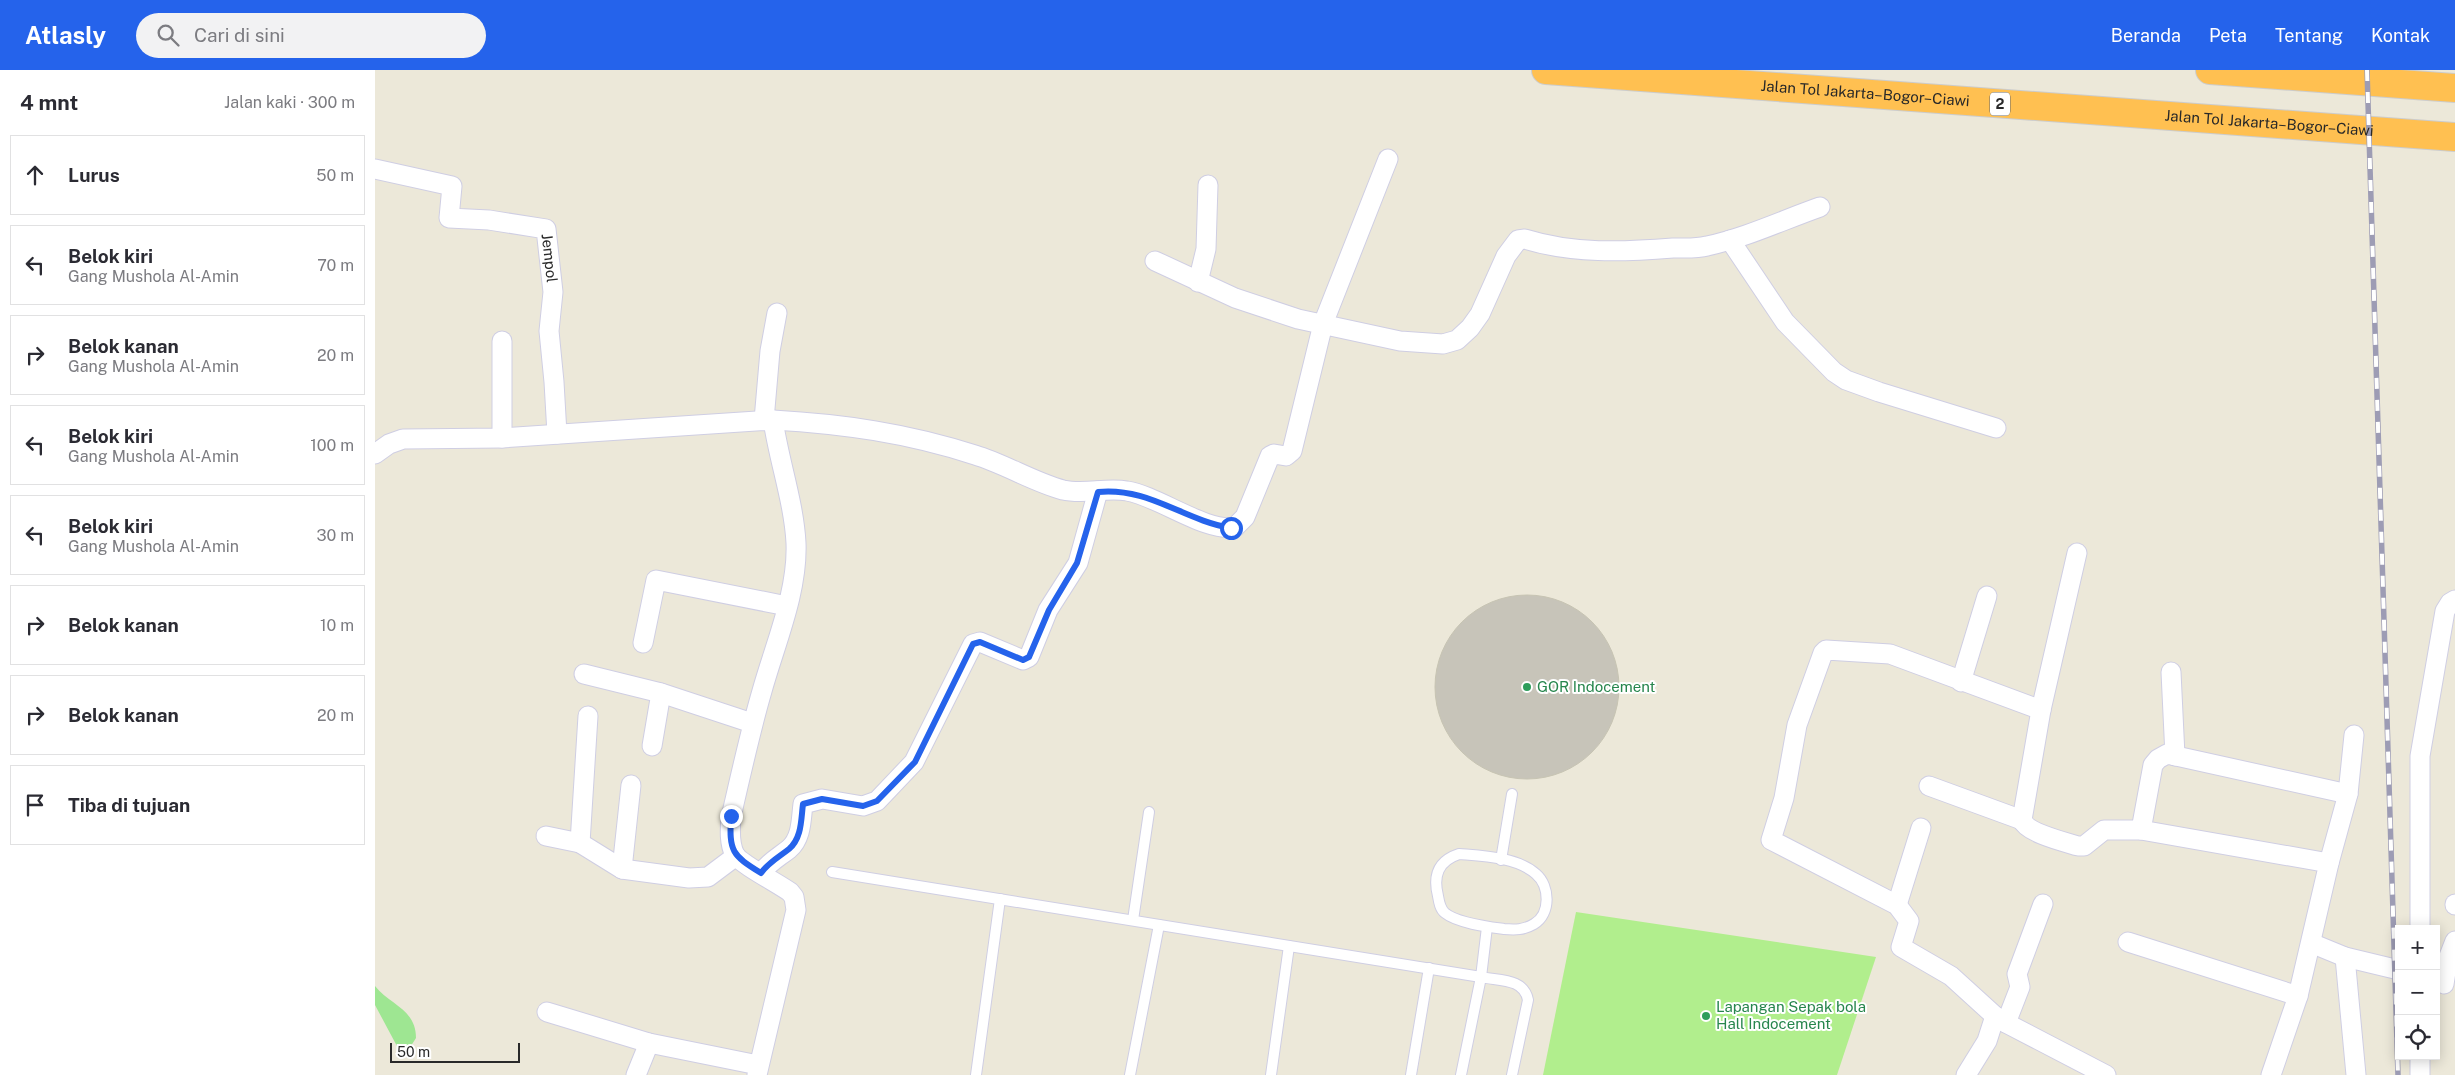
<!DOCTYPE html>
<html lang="id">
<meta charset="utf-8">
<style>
body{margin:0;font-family:"Public Sans",sans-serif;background:#f2f2f3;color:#2b2b33}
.controls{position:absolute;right:15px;bottom:15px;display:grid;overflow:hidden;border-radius:0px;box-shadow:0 2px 12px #0003}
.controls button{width:45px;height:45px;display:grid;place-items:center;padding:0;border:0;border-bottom:1px solid #e1e1e2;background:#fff;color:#2b2b33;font:25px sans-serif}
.scale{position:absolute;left:15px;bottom:12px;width:130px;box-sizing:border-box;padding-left:5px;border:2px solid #292929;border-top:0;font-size:14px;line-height:18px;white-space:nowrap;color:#292929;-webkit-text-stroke:4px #fff;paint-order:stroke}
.stop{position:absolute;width:15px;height:15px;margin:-11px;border:4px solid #2563eb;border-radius:50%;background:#fff}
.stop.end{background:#2563eb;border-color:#fff;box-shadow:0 1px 5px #0008}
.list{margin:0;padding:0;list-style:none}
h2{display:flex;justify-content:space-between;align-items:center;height:65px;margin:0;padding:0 20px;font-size:21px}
h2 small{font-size:16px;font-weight:400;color:#7c7c81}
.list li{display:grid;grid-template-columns:32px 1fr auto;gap:15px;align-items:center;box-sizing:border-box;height:80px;margin:0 10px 10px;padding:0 10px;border:1px solid #e1e1e2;border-radius:0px}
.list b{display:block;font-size:19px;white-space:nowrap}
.list p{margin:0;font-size:16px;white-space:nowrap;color:#7c7c81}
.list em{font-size:16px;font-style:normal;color:#7c7c81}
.icon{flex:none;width:28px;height:28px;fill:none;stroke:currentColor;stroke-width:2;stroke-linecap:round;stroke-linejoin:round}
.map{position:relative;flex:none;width:2080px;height:1005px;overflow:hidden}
header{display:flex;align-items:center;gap:30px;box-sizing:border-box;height:70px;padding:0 25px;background:#2563eb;color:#fff}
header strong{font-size:24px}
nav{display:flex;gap:28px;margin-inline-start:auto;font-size:18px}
.search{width:350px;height:45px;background:#f2f2f3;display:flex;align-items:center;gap:12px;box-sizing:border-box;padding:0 18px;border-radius:28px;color:#7c7c81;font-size:19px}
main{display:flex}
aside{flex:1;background:#fff}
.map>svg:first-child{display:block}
.green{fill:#9ee692}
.pitch{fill:#b1ee8d}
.building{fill:#c7c4b9;stroke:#c7c4b3}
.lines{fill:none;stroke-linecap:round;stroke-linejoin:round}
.service-casing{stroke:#cfcee3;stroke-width:12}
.minor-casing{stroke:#cfcee3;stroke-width:21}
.motorway-casing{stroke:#ccc;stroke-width:30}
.service{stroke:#fff;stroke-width:10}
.minor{stroke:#fff;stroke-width:19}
.motorway{stroke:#ffc051;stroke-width:28}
.rail-casing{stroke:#9d9cb4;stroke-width:5.5}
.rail{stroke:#fff;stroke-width:4;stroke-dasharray:11;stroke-linecap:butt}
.route{stroke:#2563eb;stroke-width:6}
.leisure-dot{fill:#2e9e5b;stroke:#fff;stroke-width:2}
.labels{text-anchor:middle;stroke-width:4;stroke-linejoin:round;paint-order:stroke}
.shield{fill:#fff;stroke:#696969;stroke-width:1}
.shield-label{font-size:14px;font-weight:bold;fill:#292929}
.street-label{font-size:15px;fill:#292929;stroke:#fff}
.leisure-label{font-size:15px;fill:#27864d;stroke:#fff;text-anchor:start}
</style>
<header>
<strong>Atlasly</strong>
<div class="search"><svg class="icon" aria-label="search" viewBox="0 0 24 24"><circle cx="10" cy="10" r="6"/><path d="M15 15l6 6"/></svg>Cari di sini</div>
<nav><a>Beranda</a><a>Peta</a><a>Tentang</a><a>Kontak</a></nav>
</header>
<main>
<aside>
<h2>4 mnt<small>Jalan kaki · 300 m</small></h2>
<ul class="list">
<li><svg class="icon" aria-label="ahead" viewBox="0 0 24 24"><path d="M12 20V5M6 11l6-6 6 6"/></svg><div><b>Lurus</b></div><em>50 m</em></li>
<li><svg class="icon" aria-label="left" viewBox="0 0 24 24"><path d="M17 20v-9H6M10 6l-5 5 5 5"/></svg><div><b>Belok kiri</b><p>Gang Mushola Al-Amin</p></div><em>70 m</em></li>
<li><svg class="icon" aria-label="right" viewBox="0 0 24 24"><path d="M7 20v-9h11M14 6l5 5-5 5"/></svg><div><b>Belok kanan</b><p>Gang Mushola Al-Amin</p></div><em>20 m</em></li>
<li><svg class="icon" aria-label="left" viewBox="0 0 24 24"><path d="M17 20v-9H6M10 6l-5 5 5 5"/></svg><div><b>Belok kiri</b><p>Gang Mushola Al-Amin</p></div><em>100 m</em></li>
<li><svg class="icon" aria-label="left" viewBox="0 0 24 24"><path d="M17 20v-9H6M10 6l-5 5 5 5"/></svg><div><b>Belok kiri</b><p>Gang Mushola Al-Amin</p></div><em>30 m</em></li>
<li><svg class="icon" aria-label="right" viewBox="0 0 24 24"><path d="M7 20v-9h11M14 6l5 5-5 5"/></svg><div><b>Belok kanan</b></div><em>10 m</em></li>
<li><svg class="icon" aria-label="right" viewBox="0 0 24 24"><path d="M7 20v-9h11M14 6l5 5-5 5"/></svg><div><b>Belok kanan</b></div><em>20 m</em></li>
<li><svg class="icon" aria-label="arrive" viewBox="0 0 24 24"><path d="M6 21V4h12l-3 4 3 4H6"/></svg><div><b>Tiba di tujuan</b></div></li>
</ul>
</aside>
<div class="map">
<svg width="2080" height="1005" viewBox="0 0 2080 1005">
<rect width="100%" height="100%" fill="#ece8d9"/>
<path class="green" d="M0 916C15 935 41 939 41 968L34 979 28 982 23 978 0 935Z"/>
<polygon class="pitch" points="1201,842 1501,887 1462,1005 1168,1005"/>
<circle class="building" cx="1152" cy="617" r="92"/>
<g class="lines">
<defs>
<g id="service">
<path d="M1084 784C1107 786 1142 787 1161 804 1175 816 1176 844 1159 854 1149 860 1140 860 1129 859 1114 857 1082 853 1070 843 1065 839 1064 832 1063 826 1058 806 1063 791 1084 784Z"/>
<polyline points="1126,790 1137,724"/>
<polyline points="457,802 1106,907 1112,857"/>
<polyline points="758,850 774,742"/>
<polyline points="601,1005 625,829"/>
<polyline points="755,1005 784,855"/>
<polyline points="896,1005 914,876"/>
<polyline points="1036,1005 1054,898"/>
<path d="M1086 1005 1106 907C1124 911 1149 908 1153 930L1137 1005"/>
</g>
<g id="minor">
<path id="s1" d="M0 99 77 116 74 148 114 150 171 159 178 222 174 261 179 312 182 364"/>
<polyline points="1355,170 1410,252 1459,302 1471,310 1504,322 1621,358"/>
<path d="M780 191 860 228 923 249 1025 271 1068 274 1082 270 1095 258 1105 244 1131 186 1143 170 1150 169C1198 184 1248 182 1298 178 1309 178 1321 179 1332 176 1370 168 1408 150 1445 137"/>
<polyline points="823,212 831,179 833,115"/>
<polyline points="127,271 127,368"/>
<polyline points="389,350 395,281 402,243"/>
<path d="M398 350C468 354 532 363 600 385 630 394 658 412 688 420 710 425 731 417 752 421 783 426 832 463 860 457L870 447 895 386 899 384 911 386 917 381 948 254 1013 89"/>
<path d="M0 384 14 374 28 369 127 368 398 350C404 391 419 433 421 473 423 522 400 574 387 621 375 662 366 704 356 747 355 759 354 774 360 785 366 794 404 814 415 822L419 827 421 840 382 1005"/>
<path d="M1702 483 1666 640 1647 750C1652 763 1690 772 1703 776H1709L1729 760H1766L1954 793"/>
<polyline points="268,573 281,510 412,536"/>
<polyline points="1796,602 1800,686"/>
<polyline points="209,604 286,623 377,653"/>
<polyline points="1586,612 1612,526"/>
<polyline points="1666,640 1515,584 1451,580 1448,583 1422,655 1409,728 1396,770 1522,835 1534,851 1526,877 1576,906 1620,946 1631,953 1731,1005"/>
<polyline points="277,676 286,623"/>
<polyline points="1554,716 1647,750"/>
<polyline points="1766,760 1778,695 1783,689 1792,684 1973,724"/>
<polyline points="171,766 205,773 247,799 314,808 333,807 361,786"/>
<polyline points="205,773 213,646"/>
<polyline points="247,799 256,715"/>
<path d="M386 803C394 792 404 787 414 779 427 768 426 749 428 734L447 729 488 736 502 731 539 692 598 574 605 572 648 590 654 587 673 540 703 493 723 421"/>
<polyline points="2080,834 2080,835"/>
<polyline points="1522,835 1546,758"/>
<polyline points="2045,859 2045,686 2070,541 2075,533 2080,530"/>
<polyline points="1753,872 1923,926"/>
<polyline points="1936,873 1970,887 2024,900"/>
<polyline points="1970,887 1981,1005"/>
<polyline points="2069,914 2073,889 2080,871"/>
<polyline points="172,942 274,973 383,995"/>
<polyline points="1631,953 1645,917 1642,904 1668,834"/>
<polyline points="261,1005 274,973"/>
<polyline points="1591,1005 1612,971 1620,946"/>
<polyline points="1896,1005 1923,926 1954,793 1973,724 1979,665"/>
<polyline points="2045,1005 2045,986"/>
</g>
<g id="motorway">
<path id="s2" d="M1171 0 2080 67"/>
<polyline points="1835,0 2080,18"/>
</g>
</defs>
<use href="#service" class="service-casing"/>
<use href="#minor" class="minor-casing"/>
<use href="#motorway" class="motorway-casing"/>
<use href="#service" class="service"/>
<use href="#minor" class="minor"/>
<use href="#motorway" class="motorway"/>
<defs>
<polyline id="rail" points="1992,0 2023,1005"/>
</defs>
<use href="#rail" class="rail-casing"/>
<use href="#rail" class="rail"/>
</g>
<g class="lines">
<path class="route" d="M356 746C354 782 357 785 386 803 394 792 404 787 414 779 427 768 426 749 428 734L447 729 488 736 502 731 540 692 598 574 605 572 648 590 654 587 674 540 702 493 723 422C774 417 808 450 856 458"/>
</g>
<g class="leisure-dot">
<circle cx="1152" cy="617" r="5"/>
<circle cx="1331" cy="946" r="5"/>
</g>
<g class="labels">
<rect class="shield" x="1615" y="22.5" width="20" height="23" rx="4"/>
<g class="shield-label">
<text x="1625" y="39">2</text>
</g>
<g class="street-label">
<text dy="5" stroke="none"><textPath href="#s2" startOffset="320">Jalan Tol Jakarta–Bogor–Ciawi</textPath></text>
<text dy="5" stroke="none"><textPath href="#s2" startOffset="725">Jalan Tol Jakarta–Bogor–Ciawi</textPath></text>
<text dy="5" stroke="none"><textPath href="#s1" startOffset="238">Jempol</textPath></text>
</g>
<g class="leisure-label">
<text x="1162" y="622">GOR Indocement</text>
<text x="1341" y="942">Lapangan Sepak bola<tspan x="1341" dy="17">Hall Indocement</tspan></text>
</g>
</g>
</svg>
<div class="controls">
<button>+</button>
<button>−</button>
<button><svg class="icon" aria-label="locate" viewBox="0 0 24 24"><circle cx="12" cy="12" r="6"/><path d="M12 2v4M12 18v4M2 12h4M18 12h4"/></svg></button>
</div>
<div class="scale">50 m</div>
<div class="stop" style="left:856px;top:458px"></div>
<div class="stop end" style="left:356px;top:746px"></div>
</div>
</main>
